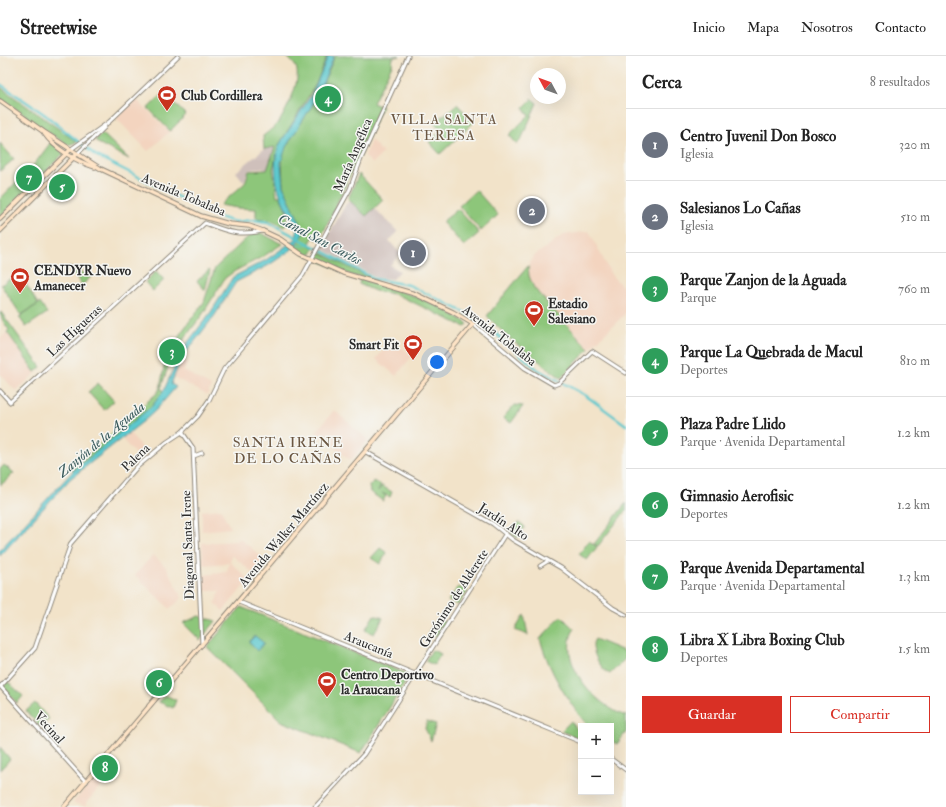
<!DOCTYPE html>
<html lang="es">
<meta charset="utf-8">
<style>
body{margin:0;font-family:"IM FELL Double Pica",serif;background:#f2f2f2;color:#222}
.controls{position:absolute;right:12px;bottom:12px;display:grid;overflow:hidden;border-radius:0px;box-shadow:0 4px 16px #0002}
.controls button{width:36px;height:36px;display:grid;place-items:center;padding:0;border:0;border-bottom:1px solid #e0e0e0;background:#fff;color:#222;font:20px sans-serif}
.compass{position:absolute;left:530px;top:12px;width:36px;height:36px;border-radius:50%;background:#fff;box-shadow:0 4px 16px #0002;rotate:311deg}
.you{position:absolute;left:437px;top:306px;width:14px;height:14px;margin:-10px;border:3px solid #fff;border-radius:50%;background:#1a73e8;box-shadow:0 0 0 6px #1a73e833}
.badge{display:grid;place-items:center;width:26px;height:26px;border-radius:50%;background:#d93025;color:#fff;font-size:13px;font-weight:700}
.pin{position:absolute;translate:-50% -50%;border:2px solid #fff;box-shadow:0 1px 4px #0006}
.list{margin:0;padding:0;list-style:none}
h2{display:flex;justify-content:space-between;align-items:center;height:52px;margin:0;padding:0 16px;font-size:17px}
h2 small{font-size:13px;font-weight:400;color:#767676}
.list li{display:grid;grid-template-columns:26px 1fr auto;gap:12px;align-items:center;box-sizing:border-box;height:72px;padding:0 16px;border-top:1px solid #e0e0e0}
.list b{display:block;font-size:15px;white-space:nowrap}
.list p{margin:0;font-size:13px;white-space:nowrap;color:#767676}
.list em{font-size:13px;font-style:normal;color:#767676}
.actions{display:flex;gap:8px;padding:12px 16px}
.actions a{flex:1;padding:9px 0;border:1px solid #d93025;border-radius:0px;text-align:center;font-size:14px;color:#d93025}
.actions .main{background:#d93025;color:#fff}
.map{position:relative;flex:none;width:626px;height:751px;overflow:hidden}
header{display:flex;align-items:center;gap:24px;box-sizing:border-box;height:56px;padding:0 20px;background:#fff;border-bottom:1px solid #e0e0e0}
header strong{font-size:19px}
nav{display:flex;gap:22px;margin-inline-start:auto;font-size:14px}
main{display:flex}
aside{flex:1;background:#fff}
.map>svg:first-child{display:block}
.built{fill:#f3d4bf}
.industrial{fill:#cfc0bb}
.green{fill:#8dc67a;stroke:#5c7852}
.water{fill:#5bc8ce;stroke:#437a7c}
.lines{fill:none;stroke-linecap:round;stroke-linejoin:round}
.stream{stroke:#5bc8ce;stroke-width:1}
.canal{stroke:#5bc8ce;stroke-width:2.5}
.tertiary-casing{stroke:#8e877a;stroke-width:5}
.secondary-casing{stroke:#8e877a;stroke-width:5.5}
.tertiary{stroke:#fff;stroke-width:3}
.secondary{stroke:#ffe4c6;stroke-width:3.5}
.labels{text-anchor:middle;stroke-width:3;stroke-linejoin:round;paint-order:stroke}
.poi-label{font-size:13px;font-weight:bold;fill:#2b2b2b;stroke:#f6f6f2;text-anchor:start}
.street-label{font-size:13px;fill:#2b2b2b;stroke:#f6f6f2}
.neighbourhood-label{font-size:14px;letter-spacing:1px;fill:#6a5641;stroke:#f6f6f2}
.water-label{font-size:14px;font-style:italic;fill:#395a5c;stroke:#f6f6f2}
</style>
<header>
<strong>Streetwise</strong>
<nav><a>Inicio</a><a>Mapa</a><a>Nosotros</a><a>Contacto</a></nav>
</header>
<main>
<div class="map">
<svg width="626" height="751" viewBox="0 0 626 751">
<rect width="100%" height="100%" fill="#f6f6f2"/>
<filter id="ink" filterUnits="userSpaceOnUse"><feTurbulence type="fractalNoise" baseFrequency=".025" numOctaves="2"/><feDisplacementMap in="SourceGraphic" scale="8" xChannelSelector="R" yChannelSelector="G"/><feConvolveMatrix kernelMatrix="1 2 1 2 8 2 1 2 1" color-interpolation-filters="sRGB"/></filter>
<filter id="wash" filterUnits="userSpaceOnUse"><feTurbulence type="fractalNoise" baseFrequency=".012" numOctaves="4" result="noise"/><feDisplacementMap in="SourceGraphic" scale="16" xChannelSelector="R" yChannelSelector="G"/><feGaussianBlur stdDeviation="0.9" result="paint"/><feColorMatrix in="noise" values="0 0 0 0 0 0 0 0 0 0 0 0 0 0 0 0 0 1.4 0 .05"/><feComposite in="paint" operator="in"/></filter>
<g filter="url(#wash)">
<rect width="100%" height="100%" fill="#f2e3c9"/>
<g class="built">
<polygon points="136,43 169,76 148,95 116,62"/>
<polygon points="371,84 383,97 372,108 365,100"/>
<polygon points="589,175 612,220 626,234 626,257 589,293 534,232 529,220 528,210 534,200 563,179"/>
<polygon points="7,276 14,284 36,317 16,335 0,318 0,283"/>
<polygon points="392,284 412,300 396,320 376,303"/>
<polygon points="181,303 188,306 184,315 211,330 207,339 174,321"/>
<polygon points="334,354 368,384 351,405 316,376"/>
<polygon points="129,376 147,398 140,403 121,382"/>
<polygon points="221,453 230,472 202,475 202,455"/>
<polygon points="239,482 266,504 254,518 232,499 230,506 249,524 223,555 215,547 220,535 203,535 203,519 227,516 229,507 203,509 202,487 237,485"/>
<polygon points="153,499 167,512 182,542 170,553 135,519"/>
<polygon points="106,707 113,711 111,718 87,746 86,750 73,747"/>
</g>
<g class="industrial">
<polygon points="275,91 267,114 261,112 249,114 244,126 236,116 264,93"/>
<polygon points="350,145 366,160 374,152 398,176 389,185 401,198 390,209 400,215 393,223 377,222 321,192 346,148"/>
</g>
<g class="green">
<path d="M286 0H327L316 28 279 89 273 113 277 140H280C285 151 291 159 285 171L269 164 256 162V153L237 152 220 149 245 127 249 115 267 114 275 91 264 93 263 80C268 76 275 71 279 66 286 55 302 24 296 11 294 7 289 3 286 0Z"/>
<polygon points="335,0 400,0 393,1 392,9 373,47 382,51 325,173 317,184 314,180 309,189 315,192 309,200 294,191 300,185 300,167 283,130 282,101 286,91 316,43"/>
<polygon points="0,31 77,86 68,89 23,60 28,61 0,42"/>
<polygon points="164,37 186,59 170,75 148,52"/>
<polygon points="532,43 537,47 521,84 517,88 509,79 529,59 523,52"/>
<polygon points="457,48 474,66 440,98 429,86 441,75 434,67"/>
<polygon points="101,78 103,78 129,103 96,86 96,83"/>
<polygon points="51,86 64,97 0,161 0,143 36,106"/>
<polygon points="0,87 14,103 0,115"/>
<polygon points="359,118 383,144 366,160 348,143"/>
<polygon points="476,134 498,159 481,175 459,150"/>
<polygon points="458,153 479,177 464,190 442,166"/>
<polygon points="259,176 282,188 264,200 235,215 225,222 202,259 172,299 161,332 163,336 152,350 73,415 72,413 157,337 160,332 165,306 180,278 204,246 215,212 251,178"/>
<polygon points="319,196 376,225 351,219 317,204"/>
<polygon points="528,210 529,220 534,232 589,293 561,322 509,282 487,260"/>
<polygon points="69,211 91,221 82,229"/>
<polygon points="209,214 210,215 205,234 197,225"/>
<polygon points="156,215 164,224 153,235 145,226"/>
<polygon points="19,217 38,248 21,259 1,229"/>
<path d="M360 223C398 234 436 245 468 268L465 271 408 244 394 238 375 235 359 228Z"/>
<polygon points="40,247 47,257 26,271 19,261"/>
<polygon points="1,256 41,311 35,316 7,276 9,274 3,265 0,257"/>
<polygon points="98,327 114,345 104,354 88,336"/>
<polygon points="514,349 523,350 511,367 503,362"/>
<polygon points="4,409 14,417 1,429 0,413"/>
<polygon points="374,425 381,429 378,435 382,430 392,436 390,441 382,437 386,440 383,445 370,436 369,430"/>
<polygon points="626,447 626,454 598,490 594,488"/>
<polygon points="519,466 525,471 517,482 510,476"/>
<polygon points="589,485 597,491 587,504 579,498"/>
<polygon points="380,492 387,497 380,508 371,502"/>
<polygon points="458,531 468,535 458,549 448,545"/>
<polygon points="241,551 410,619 361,697 281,665 207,591"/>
<polygon points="374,559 383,562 374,578 365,574"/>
<polygon points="524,559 528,579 515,574"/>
<polygon points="199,560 216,565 200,584 183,567"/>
<path d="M561 560 574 573C556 606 596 650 626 660V676L617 688 611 685V670H588C567 645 549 615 540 583Z"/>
<polygon points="436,563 447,567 437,581 428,577"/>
<path d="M595 583 626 596V602L610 618C601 614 588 592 595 583Z"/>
<polygon points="432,594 441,598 434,609 425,605"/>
<polygon points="7,625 23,640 17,647 2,631"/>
<polygon points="165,639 176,644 173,652 159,646"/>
<polygon points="35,647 49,663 40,671 26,655"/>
<polygon points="427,665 436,668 431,685 425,672"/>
<polygon points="571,665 581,679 581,683 561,675"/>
<polygon points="0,691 10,703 0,714"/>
</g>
<g class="water">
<path d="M328 0H334L316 43 286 91 281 107 283 130 303 173 302 180 291 194 269 209 236 226 215 259 181 303 171 328 176 331 156 354 145 364 70 423 0 500V494L73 415 152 350 163 336 182 294 211 256 233 221 266 204 296 183C300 170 290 159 284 148 275 129 272 110 279 89L312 38Z"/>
<polygon points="255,580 264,587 257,595 249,586"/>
</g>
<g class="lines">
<polyline class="stream" points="294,189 305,190 308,188"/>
<polyline class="canal" points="0,28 44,58 95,99 218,161 235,166 253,164 268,166 375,223 409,229 464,256 495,277 537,313 585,339 626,369"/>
</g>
</g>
<g filter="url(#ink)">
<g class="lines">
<defs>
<g id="tertiary">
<polyline points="70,94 109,66 178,0"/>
<polyline points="77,98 105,71"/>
<polyline points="473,268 525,312 554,329 559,327 592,295 626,317"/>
<path d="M0 335 10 346 205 167C229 176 237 180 263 175"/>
<polyline points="182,376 193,392 202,589"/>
<polyline points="366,396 493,468 513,484 561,512 613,552 626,559"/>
<polyline points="194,400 202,397"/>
<polyline points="540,510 548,505"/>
<polyline points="239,546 581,686"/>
<polyline points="0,630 86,726"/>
<polyline points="1,630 35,592 71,487 137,411 167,386 182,376 198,360 209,344 224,313 303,219 350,133 361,103 408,0"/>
<polyline points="611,703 626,714"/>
<polyline points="315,751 364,698 506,477"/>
</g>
<g id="secondary">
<polyline points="0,45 44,76 101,113 201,160 229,168 249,170 263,175 280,183 301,198 343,217 415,238 453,256 473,268 64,751"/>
<path d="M44 77C54 92 77 106 95 111"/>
<polyline points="0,163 70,94"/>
<polyline points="0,175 77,98"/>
<polyline points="149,650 166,630"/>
</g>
</defs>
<use href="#tertiary" class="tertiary-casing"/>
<use href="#secondary" class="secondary-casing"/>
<use href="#tertiary" class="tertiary"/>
<use href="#secondary" class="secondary"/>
</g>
</g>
<defs>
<symbol id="stadium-pin" viewBox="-11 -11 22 30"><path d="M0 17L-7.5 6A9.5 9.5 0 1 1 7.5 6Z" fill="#c8321e" stroke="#f6f6f2"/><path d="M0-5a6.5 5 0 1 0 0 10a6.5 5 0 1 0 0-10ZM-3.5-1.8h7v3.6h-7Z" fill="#fff"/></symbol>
</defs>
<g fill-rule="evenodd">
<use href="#stadium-pin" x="156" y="28" width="22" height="30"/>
<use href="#stadium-pin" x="9" y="210" width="22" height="30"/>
<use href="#stadium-pin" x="523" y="243" width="22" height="30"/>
<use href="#stadium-pin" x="402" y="277" width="22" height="30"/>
<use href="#stadium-pin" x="316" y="614" width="22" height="30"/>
</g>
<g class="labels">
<g class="poi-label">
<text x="181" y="44">Club Cordillera</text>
<text x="34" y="219">CENDYR Nuevo<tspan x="34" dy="15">Amanecer</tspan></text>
<text x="548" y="252">Estadio<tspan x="548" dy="15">Salesiano</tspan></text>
<text x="399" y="293" text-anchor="end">Smart Fit</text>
<text x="341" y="623">Centro Deportivo<tspan x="341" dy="15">la Araucana</tspan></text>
</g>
<g class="street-label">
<text transform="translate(352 99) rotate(-67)" y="5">María Angélica</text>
<text transform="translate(184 138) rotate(23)" y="5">Avenida Tobalaba</text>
<text transform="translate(74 274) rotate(-43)" y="5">Las Higueras</text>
<text transform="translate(500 279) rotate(38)" y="5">Avenida Tobalaba</text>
<text transform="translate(135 401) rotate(-44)" y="5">Palena</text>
<text transform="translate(504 465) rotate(33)" y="5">Jardín Alto</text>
<text transform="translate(283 478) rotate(-50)" y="5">Avenida Walker Martínez</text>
<text transform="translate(187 489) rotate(-92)" y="5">Diagonal Santa Irene</text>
<text transform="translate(453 542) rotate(-57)" y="5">Gerónimo de Alderete</text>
<text transform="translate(369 588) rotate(22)" y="5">Araucanía</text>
<text transform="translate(50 671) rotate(48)" y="5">Vecinal</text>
</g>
<g class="neighbourhood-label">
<text x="444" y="68">VILLA SANTA<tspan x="444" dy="16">TERESA</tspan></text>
<text x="288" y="391">SANTA IRENE<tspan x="288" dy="16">DE LO CAÑAS</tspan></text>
</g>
<g class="water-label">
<text transform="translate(320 183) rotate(28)" y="5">Canal San Carlos</text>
<text transform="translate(101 383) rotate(-40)" y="5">Zanjón de la Aguada</text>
</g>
</g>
</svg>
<div class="controls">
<button>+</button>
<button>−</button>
</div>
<svg class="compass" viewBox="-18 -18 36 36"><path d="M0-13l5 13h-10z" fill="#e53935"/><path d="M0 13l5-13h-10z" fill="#767676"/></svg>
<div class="you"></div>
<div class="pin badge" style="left:413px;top:197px;background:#6b7280">1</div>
<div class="pin badge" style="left:532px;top:155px;background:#6b7280">2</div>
<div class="pin badge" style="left:172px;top:296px;background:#2e9e5b">3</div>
<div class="pin badge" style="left:328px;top:43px;background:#2e9e5b">4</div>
<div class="pin badge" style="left:62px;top:131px;background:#2e9e5b">5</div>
<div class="pin badge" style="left:159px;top:627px;background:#2e9e5b">6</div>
<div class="pin badge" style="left:29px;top:122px;background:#2e9e5b">7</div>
<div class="pin badge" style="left:105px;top:712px;background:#2e9e5b">8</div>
</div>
<aside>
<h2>Cerca<small>8 resultados</small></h2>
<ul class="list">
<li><span class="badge" style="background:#6b7280">1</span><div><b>Centro Juvenil Don Bosco</b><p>Iglesia</p></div><em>320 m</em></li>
<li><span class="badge" style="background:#6b7280">2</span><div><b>Salesianos Lo Cañas</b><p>Iglesia</p></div><em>510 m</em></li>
<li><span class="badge" style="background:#2e9e5b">3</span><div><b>Parque Zanjon de la Aguada</b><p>Parque</p></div><em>760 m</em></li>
<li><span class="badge" style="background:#2e9e5b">4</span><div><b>Parque La Quebrada de Macul</b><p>Deportes</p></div><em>810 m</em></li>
<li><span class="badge" style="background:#2e9e5b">5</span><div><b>Plaza Padre Llido</b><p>Parque · Avenida Departamental</p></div><em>1.2 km</em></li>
<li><span class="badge" style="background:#2e9e5b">6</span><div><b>Gimnasio Aerofisic</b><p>Deportes</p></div><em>1.2 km</em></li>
<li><span class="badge" style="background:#2e9e5b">7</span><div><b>Parque Avenida Departamental</b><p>Parque · Avenida Departamental</p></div><em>1.3 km</em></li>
<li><span class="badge" style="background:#2e9e5b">8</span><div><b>Libra X Libra Boxing Club</b><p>Deportes</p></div><em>1.5 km</em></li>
</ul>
<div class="actions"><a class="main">Guardar</a><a>Compartir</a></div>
</aside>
</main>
